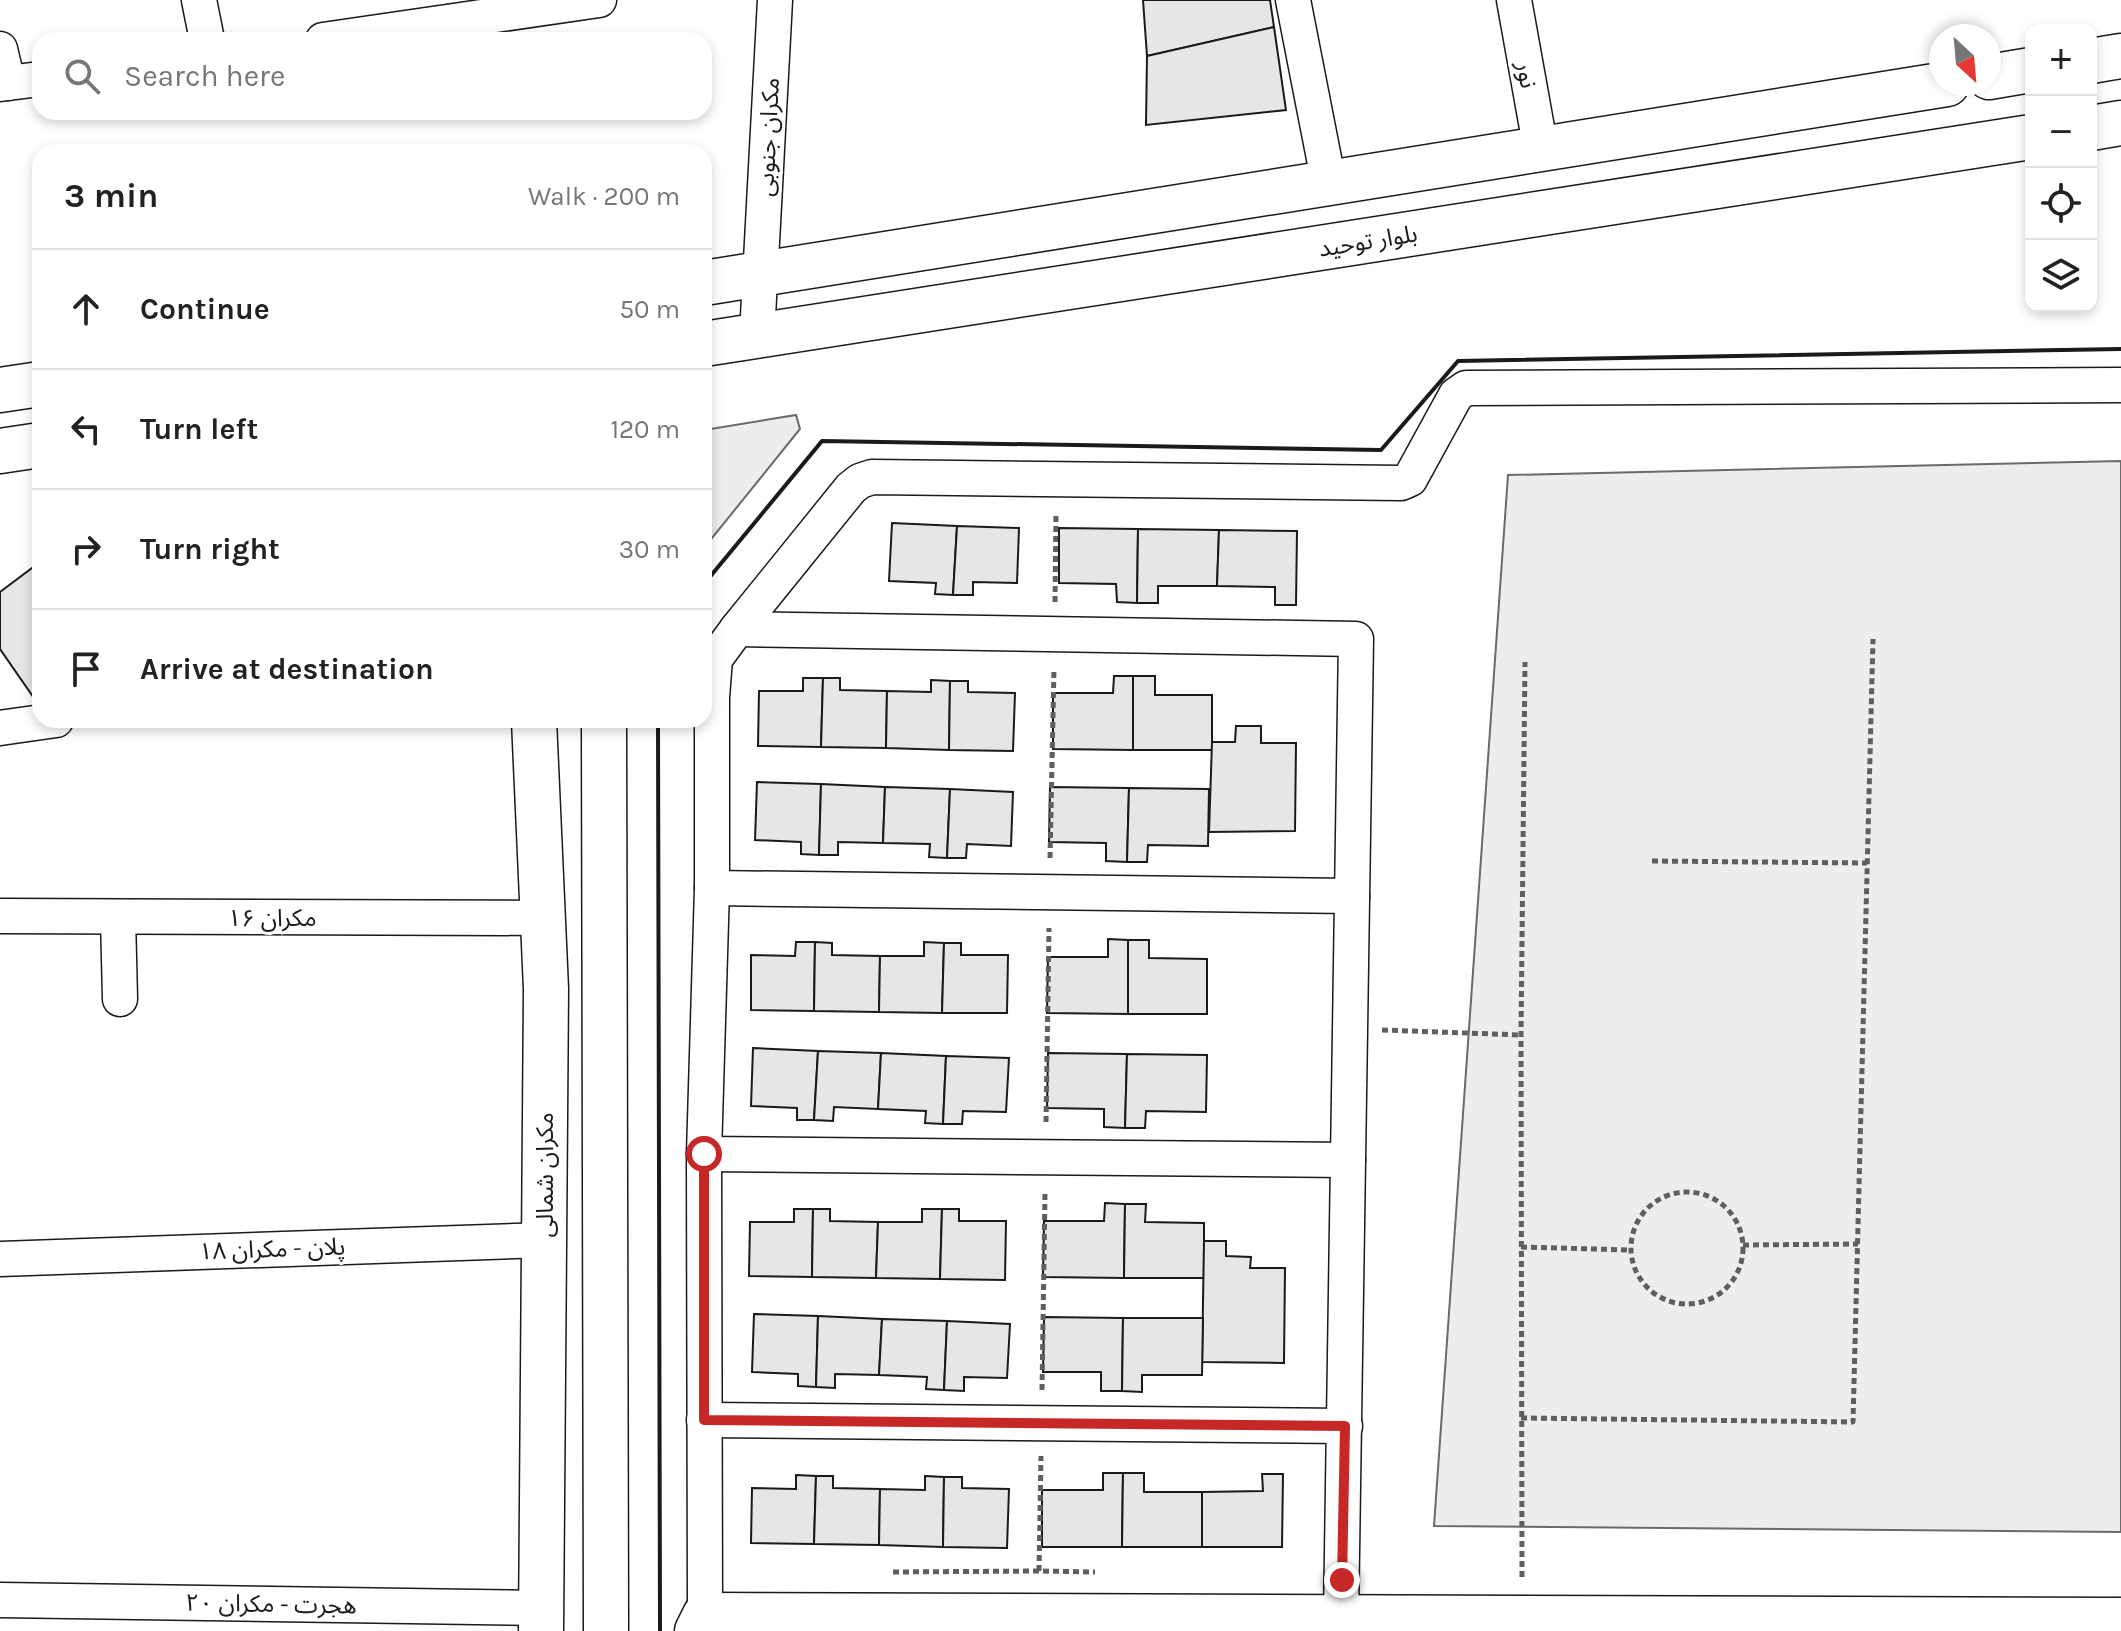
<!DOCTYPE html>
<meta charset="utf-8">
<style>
body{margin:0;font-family:Karla,"Noto Sans Arabic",sans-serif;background:#f2f2f2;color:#222}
.controls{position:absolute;right:24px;top:24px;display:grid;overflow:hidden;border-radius:16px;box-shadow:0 4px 12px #0003}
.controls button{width:72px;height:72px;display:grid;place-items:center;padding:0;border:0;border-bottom:2px solid #e0e0e0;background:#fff;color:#222;font:40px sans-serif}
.compass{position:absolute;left:1929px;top:24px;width:72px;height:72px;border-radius:50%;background:#fff;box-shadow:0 4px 12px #0003;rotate:154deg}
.stop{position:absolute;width:24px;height:24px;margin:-18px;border:6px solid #c62828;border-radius:50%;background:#fff}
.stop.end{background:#c62828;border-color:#fff;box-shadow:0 2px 8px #0008}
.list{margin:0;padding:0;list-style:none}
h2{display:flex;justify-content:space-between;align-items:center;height:104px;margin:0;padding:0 32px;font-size:34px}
h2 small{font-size:26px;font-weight:400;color:#767676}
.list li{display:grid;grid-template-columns:52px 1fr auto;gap:24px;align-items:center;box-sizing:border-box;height:120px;padding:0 32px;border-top:2px solid #e0e0e0}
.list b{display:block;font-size:30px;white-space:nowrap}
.list em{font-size:26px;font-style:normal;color:#767676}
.icon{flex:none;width:44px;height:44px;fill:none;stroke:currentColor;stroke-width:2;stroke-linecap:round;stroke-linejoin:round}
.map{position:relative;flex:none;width:2121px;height:1631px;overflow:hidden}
.search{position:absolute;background:#fff;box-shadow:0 4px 12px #0003;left:32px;top:32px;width:680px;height:88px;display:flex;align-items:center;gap:20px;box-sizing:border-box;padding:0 28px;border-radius:24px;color:#767676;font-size:30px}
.panel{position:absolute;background:#fff;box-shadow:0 4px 12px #0003;left:32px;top:144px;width:680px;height:584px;border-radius:24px}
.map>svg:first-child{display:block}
.built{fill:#ededed;stroke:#6a6a6a;stroke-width:2}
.building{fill:#e6e6e6;stroke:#1a1a1a;stroke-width:2}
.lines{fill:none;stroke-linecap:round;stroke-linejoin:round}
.street-casing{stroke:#1a1a1a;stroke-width:37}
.secondary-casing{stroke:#1a1a1a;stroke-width:47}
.path{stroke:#5f5f5f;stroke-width:5;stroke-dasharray:6 4;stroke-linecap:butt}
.street{stroke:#fff;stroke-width:34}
.secondary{stroke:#fff;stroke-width:44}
.wall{stroke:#1a1a1a;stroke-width:4}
.route{stroke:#c62828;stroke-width:10}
.labels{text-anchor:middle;stroke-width:6;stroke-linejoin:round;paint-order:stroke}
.street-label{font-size:24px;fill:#1a1a1a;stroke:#fff}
</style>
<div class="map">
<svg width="2121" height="1631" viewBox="0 0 2121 1631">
<rect width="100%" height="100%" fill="#fff"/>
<g class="built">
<polygon points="796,415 800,429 704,548 704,430"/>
<polygon points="2121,461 2121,1532 1434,1526 1508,475"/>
</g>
<g class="building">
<polygon points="1143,0 1270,0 1274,27 1147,56"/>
<polygon points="1274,27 1286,110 1146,125 1147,56"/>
<polygon points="892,523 957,526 953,595 935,594 936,583 889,581"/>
<polygon points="957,526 1019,528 1017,583 973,582 973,595 953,595"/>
<polygon points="1059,528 1138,529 1137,603 1117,602 1116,584 1059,583"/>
<polygon points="1138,529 1219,530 1217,586 1158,586 1158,603 1137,603"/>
<polygon points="1219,530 1297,531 1296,605 1275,605 1275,587 1217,586"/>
<polygon points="40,562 40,699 36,701 0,649 0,592"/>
<polygon points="1114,676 1133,676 1133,750 1053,749 1053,693 1113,693"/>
<polygon points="1133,676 1155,676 1155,695 1212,695 1212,750 1133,750"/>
<polygon points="803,678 823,678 821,747 758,746 759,691 803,691"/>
<polygon points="823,678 840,678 840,690 887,691 886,748 821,747"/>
<polygon points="931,680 950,681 949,750 886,748 887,691 931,692"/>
<polygon points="950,681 968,681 968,692 1015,693 1013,751 949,750"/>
<polygon points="1236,726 1261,726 1261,743 1296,743 1295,831 1209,832 1212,742 1235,742"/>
<polygon points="757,782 821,784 819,855 801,854 801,842 755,840"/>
<polygon points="821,784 885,787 883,843 838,842 838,855 819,855"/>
<polygon points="885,787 950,789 947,858 929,857 930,844 883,843"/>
<polygon points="1050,787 1129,788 1127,862 1106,861 1106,843 1049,842"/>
<polygon points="1129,788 1209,789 1208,846 1148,845 1147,862 1127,862"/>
<polygon points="950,789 1013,792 1011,846 967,844 966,858 947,858"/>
<polygon points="1108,939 1128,940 1128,1014 1047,1013 1048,957 1108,957"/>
<polygon points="1128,940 1149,940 1149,958 1207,959 1207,1014 1128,1014"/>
<polygon points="796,942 815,942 814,1011 751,1010 751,955 795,956"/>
<polygon points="815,942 832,943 832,955 880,956 879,1012 814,1011"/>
<polygon points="924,942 944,943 942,1013 879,1012 880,956 924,956"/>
<polygon points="944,943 961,943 961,955 1008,955 1007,1013 942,1013"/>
<polygon points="753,1048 818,1051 814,1120 797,1120 797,1108 751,1106"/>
<polygon points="818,1051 881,1053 878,1109 834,1107 833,1121 814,1120"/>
<polygon points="881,1053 946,1056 943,1124 925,1123 926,1111 878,1109"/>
<polygon points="1048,1053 1127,1054 1125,1128 1104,1127 1104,1109 1047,1108"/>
<polygon points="1127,1054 1207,1055 1206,1112 1146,1111 1145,1128 1125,1128"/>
<polygon points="946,1056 1009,1058 1006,1112 963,1111 962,1124 943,1124"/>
<polygon points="1105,1203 1125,1204 1124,1278 1043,1277 1044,1221 1104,1221"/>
<polygon points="1125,1204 1146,1204 1145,1222 1204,1223 1204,1278 1124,1278"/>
<polygon points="794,1209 813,1209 812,1277 749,1276 750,1222 794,1222"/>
<polygon points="813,1209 830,1209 830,1221 878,1222 876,1278 812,1277"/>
<polygon points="922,1209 942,1209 940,1279 876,1278 878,1222 922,1222"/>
<polygon points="942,1209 959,1209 959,1221 1006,1221 1005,1280 940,1279"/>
<polygon points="1204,1241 1226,1241 1226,1256 1251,1257 1250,1268 1285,1268 1284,1363 1202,1362"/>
<polygon points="754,1314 818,1316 816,1387 798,1386 798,1374 752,1372"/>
<polygon points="818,1316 882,1319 879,1375 835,1374 835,1388 816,1387"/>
<polygon points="1044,1317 1123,1318 1122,1391 1101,1391 1101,1372 1043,1372"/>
<polygon points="1123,1318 1203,1318 1202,1375 1142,1375 1142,1392 1122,1391"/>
<polygon points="882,1319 947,1321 944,1390 926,1389 927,1377 879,1375"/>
<polygon points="947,1321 1010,1324 1007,1378 964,1377 964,1391 944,1390"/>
<polygon points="1103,1473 1123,1473 1122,1547 1042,1547 1042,1490 1103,1490"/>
<polygon points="1123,1473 1144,1473 1144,1492 1202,1492 1202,1547 1122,1547"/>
<polygon points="1262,1474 1283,1474 1282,1547 1202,1547 1202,1492 1263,1491"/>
<polygon points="796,1475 816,1476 814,1544 751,1543 752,1488 796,1489"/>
<polygon points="816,1476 833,1476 833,1488 880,1489 879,1545 814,1544"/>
<polygon points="925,1476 944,1477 943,1547 879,1545 880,1489 925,1490"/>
<polygon points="944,1477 962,1477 962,1488 1009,1489 1007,1548 943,1547"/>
</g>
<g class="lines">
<defs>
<g id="street">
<polyline points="199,0 207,40"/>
<polyline points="1293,0 1329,184"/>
<polyline points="1514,0 1541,150"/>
<polyline points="323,40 599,0"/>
<polyline points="0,49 8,83"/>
<polyline points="0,84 40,79"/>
<polyline points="757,335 775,0"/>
<polyline points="737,629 1356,639 1341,1617"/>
<polyline points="0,728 56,720"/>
<polyline points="712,888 1352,896"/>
<polyline points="0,916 544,918"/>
<polyline points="118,917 120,999"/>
<polyline points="704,1154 1348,1160"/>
<polyline points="0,1259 544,1240"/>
<polyline points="704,1420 1345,1426"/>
<polyline points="0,1600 541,1608"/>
<polyline points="705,1615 704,1154 712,888 712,697 715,659 737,629 851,488 860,481 872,477 1401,483 1410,479 1456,395 1466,388 2121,385"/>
</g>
<g id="secondary">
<polyline points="2091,61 2121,56"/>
<polyline points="1989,77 2031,70"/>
<polyline points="2091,128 2121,123"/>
<polyline points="704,283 1947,84"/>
<polyline points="704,344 2031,137"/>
<polyline points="0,390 40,384"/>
<polyline points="0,451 40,445"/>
<polyline points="534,720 546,989 541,1631"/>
<polyline points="604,720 606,1631"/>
<polyline points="697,1631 705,1615 2121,1620"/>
</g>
</defs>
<use href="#street" class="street-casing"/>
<use href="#secondary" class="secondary-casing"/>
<g class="path">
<polyline points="1055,602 1056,512"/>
<polyline points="1050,858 1054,668"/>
<polyline points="1652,861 1867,863"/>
<polyline points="1382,1030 1521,1035"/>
<polyline points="1046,1122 1049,928"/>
<circle cx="1687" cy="1248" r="56"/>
<polyline points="1743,1245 1858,1244"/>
<polyline points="1521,1247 1630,1250"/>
<polyline points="1042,1390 1045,1192"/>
<polyline points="1521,1418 1853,1422 1873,639"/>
<polyline points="1039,1571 1041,1456"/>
<polyline points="893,1572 1039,1571 1095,1572"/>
<polyline points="1522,1577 1521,1035 1525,662"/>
</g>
<use href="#street" class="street"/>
<use href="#secondary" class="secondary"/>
<g class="wall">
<polyline points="704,584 822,441 1381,450 1458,361 2121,349"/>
<polyline points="658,720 660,1631"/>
</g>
</g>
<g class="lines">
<polyline class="route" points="704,1154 704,1420 1345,1426 1342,1580"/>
</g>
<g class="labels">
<g class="street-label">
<text transform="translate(1527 75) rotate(80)" y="8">نور</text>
<text transform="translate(768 137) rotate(-87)" y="8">مکران جنوبی</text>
<text transform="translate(1368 241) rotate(-9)" y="8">بلوار توحید</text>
<text x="272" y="926">مکران ۱۶</text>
<text transform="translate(545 1175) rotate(-90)" y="8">مکران شمالی</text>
<text transform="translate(272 1249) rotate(-2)" y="8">پلان - مکران ۱۸</text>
<text transform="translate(271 1604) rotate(1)" y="8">هجرت - مکران ۲۰</text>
</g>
</g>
</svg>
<div class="controls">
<button>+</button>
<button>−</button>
<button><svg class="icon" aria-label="locate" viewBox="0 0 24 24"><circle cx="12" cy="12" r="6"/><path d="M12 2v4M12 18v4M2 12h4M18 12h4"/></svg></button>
<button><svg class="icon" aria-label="layers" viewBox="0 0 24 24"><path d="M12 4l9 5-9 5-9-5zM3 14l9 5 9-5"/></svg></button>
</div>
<svg class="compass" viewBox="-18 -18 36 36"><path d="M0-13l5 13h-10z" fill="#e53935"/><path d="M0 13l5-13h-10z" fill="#767676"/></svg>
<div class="stop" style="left:704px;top:1154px"></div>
<div class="stop end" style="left:1342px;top:1580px"></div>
<div class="search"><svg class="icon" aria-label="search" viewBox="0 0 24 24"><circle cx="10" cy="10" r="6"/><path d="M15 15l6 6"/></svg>Search here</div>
<section class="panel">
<h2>3 min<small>Walk · 200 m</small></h2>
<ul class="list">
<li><svg class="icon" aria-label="ahead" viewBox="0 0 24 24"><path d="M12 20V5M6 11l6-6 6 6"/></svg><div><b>Continue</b></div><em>50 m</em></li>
<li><svg class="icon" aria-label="left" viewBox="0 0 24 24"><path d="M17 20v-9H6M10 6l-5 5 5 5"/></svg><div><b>Turn left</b></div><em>120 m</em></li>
<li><svg class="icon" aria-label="right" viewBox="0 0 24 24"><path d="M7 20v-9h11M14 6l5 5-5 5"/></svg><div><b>Turn right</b></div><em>30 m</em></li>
<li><svg class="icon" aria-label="arrive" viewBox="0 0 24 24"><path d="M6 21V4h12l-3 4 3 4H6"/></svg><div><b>Arrive at destination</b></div></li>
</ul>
</section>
</div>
